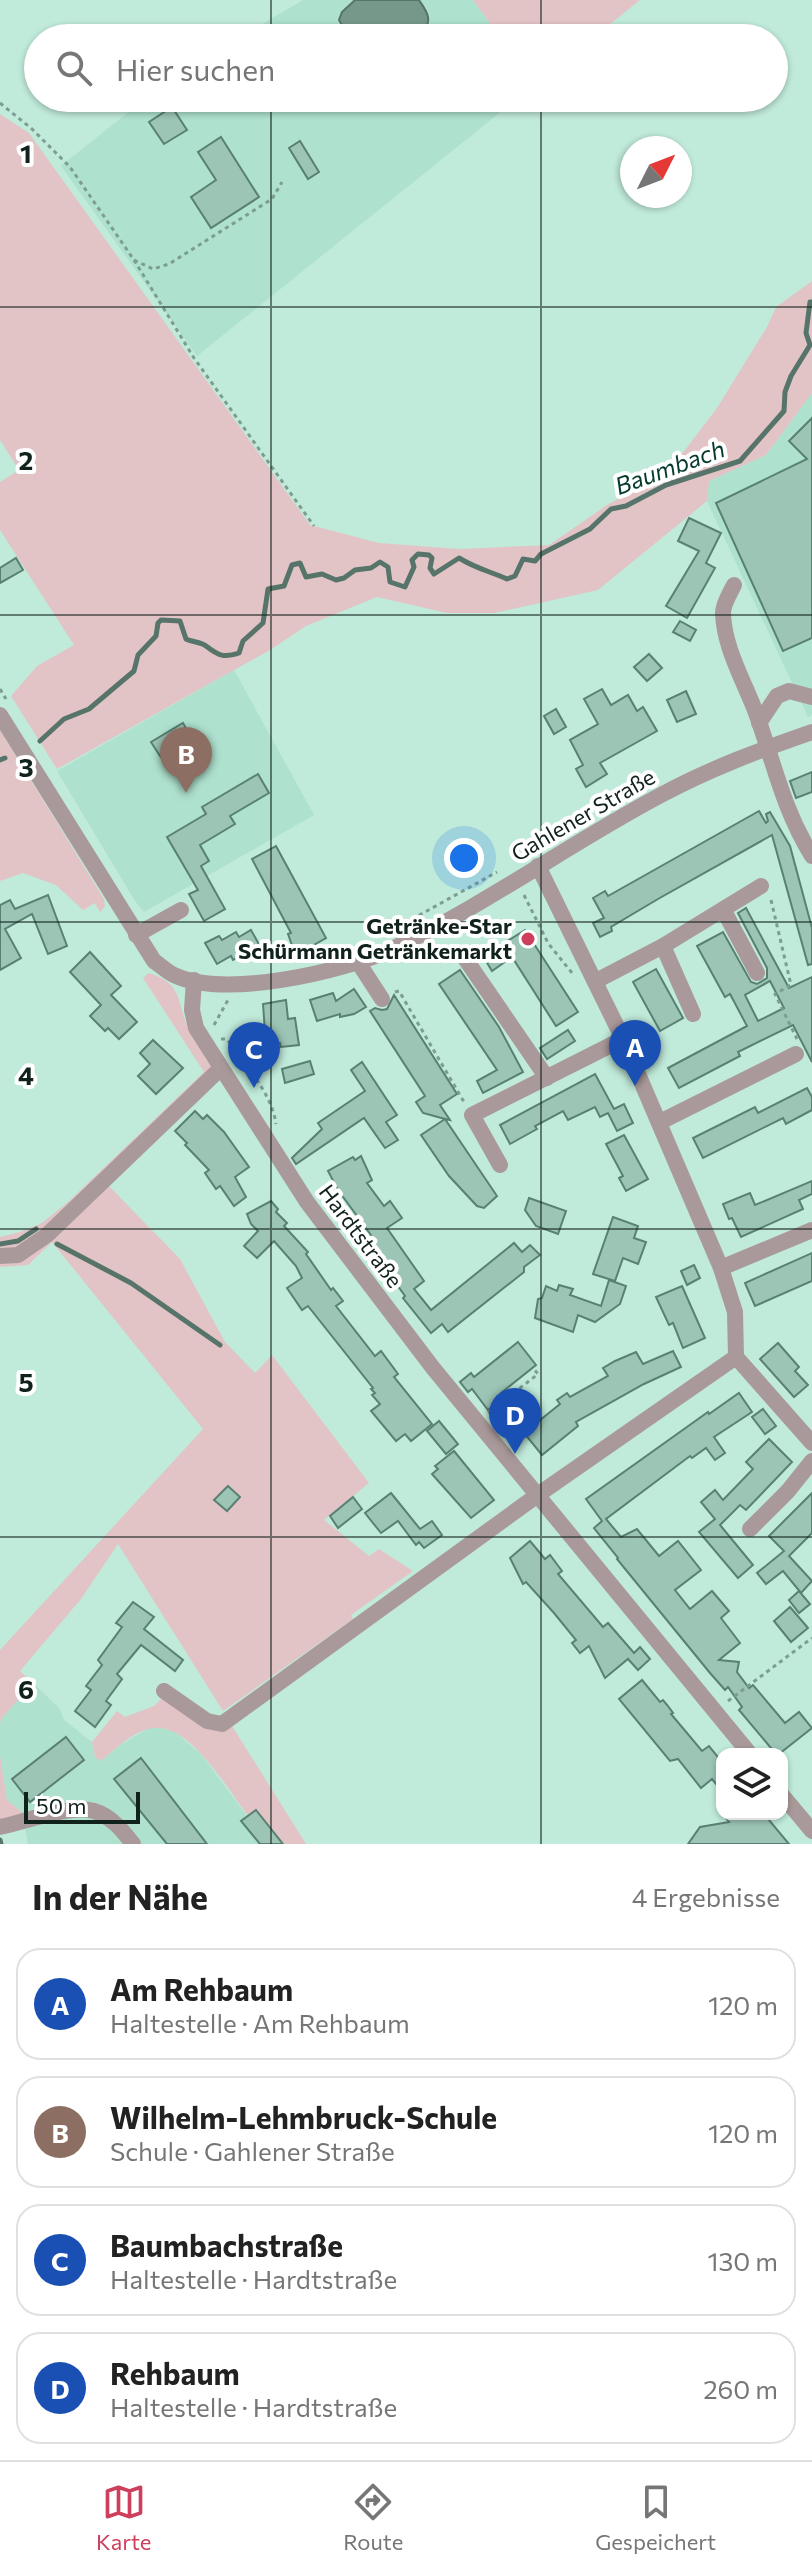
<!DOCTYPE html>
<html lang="de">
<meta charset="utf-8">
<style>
body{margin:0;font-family:Commissioner,sans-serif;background:#f6f6f6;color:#222}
.controls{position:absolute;right:24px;bottom:24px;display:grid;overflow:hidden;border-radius:16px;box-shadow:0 2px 6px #0004}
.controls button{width:72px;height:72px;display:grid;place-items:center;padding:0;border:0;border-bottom:2px solid #e0e0e0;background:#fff;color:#222;font:40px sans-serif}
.compass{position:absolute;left:620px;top:136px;width:72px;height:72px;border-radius:50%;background:#fff;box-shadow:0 2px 6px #0004;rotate:48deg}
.scale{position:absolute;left:24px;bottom:20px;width:116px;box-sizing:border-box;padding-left:8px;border:4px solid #11211c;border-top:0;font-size:22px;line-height:28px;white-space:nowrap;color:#11211c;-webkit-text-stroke:6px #fff;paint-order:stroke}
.you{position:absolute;left:464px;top:858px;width:28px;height:28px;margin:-20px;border:6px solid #fff;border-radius:50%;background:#1a73e8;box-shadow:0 0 0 12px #1a73e833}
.badge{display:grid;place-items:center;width:52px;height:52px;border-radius:50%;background:#ce3f5c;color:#fff;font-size:26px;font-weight:700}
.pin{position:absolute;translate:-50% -66px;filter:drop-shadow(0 2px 4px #0008)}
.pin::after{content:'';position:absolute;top:42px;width:28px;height:24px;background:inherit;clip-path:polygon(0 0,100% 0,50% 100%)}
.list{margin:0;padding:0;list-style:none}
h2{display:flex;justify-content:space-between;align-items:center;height:104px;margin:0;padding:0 32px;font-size:34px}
h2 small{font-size:26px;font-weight:400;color:#767676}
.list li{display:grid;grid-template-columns:52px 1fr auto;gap:24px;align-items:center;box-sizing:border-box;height:112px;margin:0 16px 16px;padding:0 16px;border:2px solid #e0e0e0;border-radius:24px}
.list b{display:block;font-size:30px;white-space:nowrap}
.list p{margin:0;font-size:26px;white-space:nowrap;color:#767676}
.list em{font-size:26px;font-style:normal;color:#767676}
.icon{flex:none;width:44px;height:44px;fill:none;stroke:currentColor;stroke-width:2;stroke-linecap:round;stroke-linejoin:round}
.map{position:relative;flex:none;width:812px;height:1844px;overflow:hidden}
.search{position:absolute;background:#fff;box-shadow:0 2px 6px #0004;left:24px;right:24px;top:24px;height:88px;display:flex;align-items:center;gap:20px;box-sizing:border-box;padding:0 28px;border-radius:44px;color:#767676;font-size:30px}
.sheet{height:616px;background:#fff}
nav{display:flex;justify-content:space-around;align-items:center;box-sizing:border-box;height:112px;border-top:2px solid #e0e0e0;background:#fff;font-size:22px;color:#767676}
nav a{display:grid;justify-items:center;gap:4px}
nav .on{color:#ce3f5c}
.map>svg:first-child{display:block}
.built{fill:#aee1ce}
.green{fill:#e2c4c6}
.water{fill:#75988b;stroke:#57746a;stroke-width:2}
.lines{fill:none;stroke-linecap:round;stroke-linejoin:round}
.stream{stroke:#57746a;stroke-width:5}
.building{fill:#9cc5b6;stroke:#598173;stroke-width:2;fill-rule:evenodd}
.path{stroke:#7d9d92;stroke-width:3;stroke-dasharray:4 4;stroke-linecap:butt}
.minor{stroke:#aa999a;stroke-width:16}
.grid{fill:none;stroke:#11211c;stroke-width:2;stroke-opacity:0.55}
.poi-dot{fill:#ce3f5c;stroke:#fff;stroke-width:3}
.labels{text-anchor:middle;stroke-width:8;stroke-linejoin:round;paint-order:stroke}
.street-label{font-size:22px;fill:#11211c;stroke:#fff}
.poi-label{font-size:22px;font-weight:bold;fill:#11211c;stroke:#fff;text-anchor:end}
.water-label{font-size:24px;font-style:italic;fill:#043a2c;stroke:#fff}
.grid-label{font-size:26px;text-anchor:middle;font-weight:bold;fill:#11211c;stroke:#fff;stroke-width:8;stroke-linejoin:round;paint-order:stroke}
</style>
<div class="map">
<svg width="812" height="1844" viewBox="0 0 812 1844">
<rect width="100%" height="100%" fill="#c0eada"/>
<g class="built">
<polygon points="303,0 473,0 501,38 238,38"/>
<polygon points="146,98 518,98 197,356 61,166"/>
<polygon points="812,393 812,715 808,717 707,501 709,481 766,455"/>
<polygon points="234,670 314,815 144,912 135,901 57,771"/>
<polygon points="33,1683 59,1708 64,1720 92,1742 95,1757 101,1761 120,1745 149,1728 162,1728 175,1732 201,1754 247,1816 256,1809 283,1844 28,1844 22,1812 7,1800 0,1756 0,1724 1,1719"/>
</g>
<g class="green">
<polygon points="473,0 640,0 593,38 501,38"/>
<polygon points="0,114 29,133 310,525 379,543 459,549 549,545 607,505 669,471 717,408 767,327 776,307 812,281 812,393 766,455 709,481 707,501 598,590 494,613 447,613 377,597 306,626 270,650 57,769 11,696 37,666 74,645 0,530 0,482 19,470 0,440"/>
<polygon points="0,730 104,899 105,906 100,912 95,903 83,910 56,885 23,873 0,881"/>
<path d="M149 973C186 984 176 1007 191 1034 198 1045 206 1055 212 1068L24 1247 0 1252V1237L20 1232 42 1223 69 1201 204 1072 143 978Z"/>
<polygon points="107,1184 180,1259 225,1342 255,1373 272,1355 369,1483 324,1520 369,1556 379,1549 413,1571 351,1615 353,1619 223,1711 118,1544 81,1599 20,1671 33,1683 1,1719 0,1724 0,1650 203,1429 52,1242 28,1265 0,1267 0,1260"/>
<path d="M161 1699 232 1726 306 1844H283L256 1810 248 1816C228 1790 187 1717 148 1729 130 1734 115 1749 101 1761L95 1757 92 1742 117 1711 125 1717 154 1706Z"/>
<polygon points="0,1756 7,1800 22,1812 23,1815 0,1819"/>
</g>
<path class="water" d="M355 0H419C422 5 427 11 428 17 432 46 366 38 349 38L339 20 342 12Z"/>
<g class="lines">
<g class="stream">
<path d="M40 741 64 719 89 709 134 671 138 655 156 636 158 623 161 620 180 621 186 639C192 642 201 642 206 646 219 656 224 658 239 653L243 641 263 623 268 589 284 586 292 565 300 563 306 577 322 574 336 580 344 578 355 570 371 568 380 562 388 567 390 582 405 587 414 567 412 560 418 554 429 555 432 558 430 568 434 574 459 558C477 569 489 571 507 579L515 576 523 559 535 561 541 554 590 529 611 509 626 506 666 485 740 461 784 411 785 392 791 376 810 345 806 333 810 302H812"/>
<polyline points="0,760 5,758"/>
<polyline points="0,1244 18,1241 36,1229"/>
<polyline points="57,1244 131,1283 220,1345"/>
<polyline points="0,1840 1,1844"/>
</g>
</g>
<g class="building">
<polygon points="172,107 187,130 164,144 149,122"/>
<polygon points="221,137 259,197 211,228 191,197 216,180 198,152"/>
<polygon points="300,141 319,172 308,179 289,148"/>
<polygon points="812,418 812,638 783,651 716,503 807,459 789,441"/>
<polygon points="689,518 721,533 706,563 715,568 687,618 666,606 699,551 678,541"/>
<polygon points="16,558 23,570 0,583 0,568"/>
<polygon points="680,621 696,630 690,641 673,632"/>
<polygon points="649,654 662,668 647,681 634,667"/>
<polygon points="602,689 611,705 628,695 637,711 643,707 657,731 600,763 607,774 586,787 576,769 583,765 570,740 598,724 584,699"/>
<polygon points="686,691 696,714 677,722 667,700"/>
<polygon points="556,709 566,727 554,734 544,716"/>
<polygon points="183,723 193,741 162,759 151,742"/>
<polygon points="812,772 812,792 796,798 790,781"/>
<polygon points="258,774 269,793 230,816 235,824 200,845 209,861 201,866 225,909 204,921 189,894 198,890 167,837 206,814 202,807"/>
<polygon points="759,811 766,823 768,821 766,814 770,812 790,846 812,928 812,964 808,965 772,835 658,899 611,927 612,931 600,937 593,923 604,918 593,898 605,891 608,896"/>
<polygon points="276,846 326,938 303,951 299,945 293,948 288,934 291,933 252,859"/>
<polygon points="48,895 67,946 48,954 32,914 5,929 21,958 0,970 0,905 10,900 15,909"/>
<path d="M746 908 789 988 812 977V1062L793 1025 738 1052 740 1056 679 1088 668 1068 747 1026 730 994 725 997 697 946 723 932 751 982 757 984 767 978V968L738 913ZM770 981 784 1008 758 1021 745 995Z"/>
<polygon points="251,930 261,948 249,955 248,952 233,960 231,956 217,964 205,943 219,936 222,940 236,932 239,937"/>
<polygon points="525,930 578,1012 556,1026 512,957 492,971 480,951 490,944 493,950"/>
<polygon points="90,952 121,986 111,995 137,1022 119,1039 108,1028 105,1031 90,1016 101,1005 70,972"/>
<polygon points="656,969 683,1018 660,1031 633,982"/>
<polygon points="460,970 499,1027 523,1072 483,1093 477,1081 497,1070 439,984"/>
<polygon points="354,989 366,1007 354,1014 340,1017 340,1014 317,1021 310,1000 333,993 336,1001"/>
<polygon points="394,995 457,1094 440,1105 450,1120 445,1119 497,1196 484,1208 477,1206 449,1176 421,1135 445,1119 423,1113 416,1102 425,1096 370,1011 375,1008 382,1010 387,1009"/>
<polygon points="286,1000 288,1019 295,1018 299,1045 281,1047 280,1043 267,1045 247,1054 242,1041 265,1032 263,1004"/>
<polygon points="568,1030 575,1041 547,1059 540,1048"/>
<polygon points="153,1040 183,1068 156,1094 138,1076 150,1064 140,1053"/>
<polygon points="310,1061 314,1074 285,1083 282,1069"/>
<polygon points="362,1062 397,1115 386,1122 398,1140 385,1148 364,1118 296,1164 292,1158 322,1129 318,1123 365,1091 351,1070"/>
<polygon points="595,1074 614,1109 624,1104 633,1123 617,1131 608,1113 600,1117 595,1107 568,1120 563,1111 535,1126 537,1129 510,1144 500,1125"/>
<polygon points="807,1088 812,1097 812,1110 786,1124 783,1118 703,1158 693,1138 755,1107 758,1113"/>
<polygon points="195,1111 203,1119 207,1115 224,1132 249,1167 235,1177 246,1197 234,1206 220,1186 216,1189 205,1173 209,1170 185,1145 187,1143 175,1131"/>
<polygon points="624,1135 648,1179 626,1191 619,1178 623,1176 606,1144"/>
<polygon points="361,1156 372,1180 367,1183 384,1206 390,1201 402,1218 387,1228 424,1281 414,1289 431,1310 514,1243 522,1252 530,1245 540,1255 524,1267 524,1272 519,1276 448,1332 442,1324 431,1333 403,1298 405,1296 389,1274 385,1273 376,1261 377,1256 370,1246 376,1242 338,1190 328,1171 353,1157 355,1160"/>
<polygon points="812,1181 812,1194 799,1200 803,1209 741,1237 732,1218 729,1219 723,1204 750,1193 755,1205"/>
<polygon points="529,1198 566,1211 558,1234 536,1226 525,1210"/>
<polygon points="271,1201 278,1209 276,1212 287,1223 284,1226 308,1252 306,1254 331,1290 333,1288 343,1301 336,1306 375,1356 381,1351 398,1374 394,1377 432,1424 411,1441 405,1434 396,1441 371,1411 380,1404 372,1395 375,1393 371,1389 373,1388 308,1306 302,1310 287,1288 302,1278 296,1266 274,1241 257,1258 244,1246 258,1231 251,1224 247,1214"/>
<polygon points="613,1217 638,1226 634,1238 646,1242 638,1264 623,1258 615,1281 593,1274"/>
<polygon points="812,1253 812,1281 755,1306 745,1283"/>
<polygon points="694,1265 700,1278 687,1285 681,1271"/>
<polygon points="609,1280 626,1286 620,1304 595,1322 578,1315 573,1332 535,1318 538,1299 542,1298 546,1286 557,1291 559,1285 573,1289 570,1295 601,1306"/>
<polygon points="682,1286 705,1338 683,1348 673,1323 669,1325 656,1297"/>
<polygon points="518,1342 536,1365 501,1393 519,1417 508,1426 493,1406 488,1410 472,1389 468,1392 460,1382 471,1373 474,1377"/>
<polygon points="778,1343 799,1367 795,1371 808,1385 794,1397 760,1359"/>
<polygon points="673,1351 681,1367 644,1384 576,1422 578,1426 542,1455 524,1433 560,1404 557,1400 567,1393 570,1397 608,1376 603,1368 615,1361 636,1352 643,1364"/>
<polygon points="739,1393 752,1412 714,1437 725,1453 715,1460 706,1448 692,1458 690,1456 606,1519 621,1537 637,1529 659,1556 678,1541 701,1570 675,1590 690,1609 712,1591 729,1611 721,1618 740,1643 719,1660 739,1662 737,1672 749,1688 753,1685 785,1723 799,1712 812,1728 779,1754 776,1754 739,1710 742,1707 728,1687 725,1690 710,1673 617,1559 618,1558 594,1528 602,1521 586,1499 708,1412 709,1414"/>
<polygon points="763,1409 776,1426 765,1434 752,1417"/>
<polygon points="439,1421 458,1444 446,1454 427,1431"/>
<polygon points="769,1439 792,1462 746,1510 740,1505 720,1525 753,1565 738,1578 699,1532 715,1519 701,1502 715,1490 723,1500 753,1469 746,1462"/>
<polygon points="454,1451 494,1500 471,1518 432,1474 438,1469 435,1466"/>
<polygon points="228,1486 240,1497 227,1511 214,1500"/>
<polygon points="391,1493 420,1529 432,1521 442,1535 424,1548 419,1542 416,1545 398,1521 381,1533 365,1513"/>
<polygon points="812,1493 812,1533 789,1556 812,1581 801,1593 783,1571 766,1584 757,1573 784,1551 769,1536"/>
<polygon points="353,1497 362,1509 338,1528 330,1516"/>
<polygon points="530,1541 545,1559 550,1555 562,1571 558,1574 603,1627 608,1623 634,1653 640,1647 650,1659 638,1670 628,1659 605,1678 589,1646 580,1653 572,1643 576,1640 554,1613 526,1582 523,1584 510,1558"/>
<polygon points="799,1591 810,1604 799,1613 789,1600"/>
<polygon points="133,1602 154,1617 144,1629 183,1660 175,1671 141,1645 117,1674 122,1679 106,1701 111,1705 95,1727 75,1711 91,1690 86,1686 102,1665 98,1660 122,1627 116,1623"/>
<polygon points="790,1607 808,1628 791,1642 774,1621"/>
<polygon points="642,1680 660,1702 663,1700 668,1706 673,1713 671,1714 702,1751 709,1746 722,1762 722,1791 712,1779 701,1788 678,1759 670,1761 619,1699"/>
<polygon points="66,1737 84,1760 30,1802 12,1779"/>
<polygon points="141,1758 207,1844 167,1844 114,1779"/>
<polygon points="256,1810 283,1844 260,1844 241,1821"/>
<polygon points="723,1814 764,1814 789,1844 688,1844 700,1827 729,1822"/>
</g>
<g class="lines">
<g class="path">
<polyline points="0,103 32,129 70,167 134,260 153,269 169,264 272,199 282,182"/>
<polyline points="134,260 194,358 314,526"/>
<polyline points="0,689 6,699"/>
<polyline points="524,895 548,943 572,973"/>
<polyline points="771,900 791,985 775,994 797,1039"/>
<polyline points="398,927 497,872"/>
<polyline points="395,992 399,991 464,1102"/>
<polyline points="214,1025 228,1000"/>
<path d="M221 1039H227C244 1064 272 1093 276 1124"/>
<polyline points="488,1413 538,1374 533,1368"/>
<polyline points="728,1701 812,1638"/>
</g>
<g class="minor">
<path d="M734 585C730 593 723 604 723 613 724 648 744 681 756 713 774 763 783 809 812 856"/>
<path d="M0 715 154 961C160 965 167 972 174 975 224 999 343 972 392 949 486 905 570 843 661 795 709 769 760 750 812 732"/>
<polyline points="759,723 777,696 789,691 812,697"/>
<polyline points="724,911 757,973"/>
<polyline points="136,935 181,910"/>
<polyline points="663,946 693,1014"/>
<polyline points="462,954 547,1078"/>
<polyline points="358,962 382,999"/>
<polyline points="194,980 192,1010 196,1028 307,1202 433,1368 750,1754"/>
<polyline points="596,981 663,946 761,886"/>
<polyline points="660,1122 796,1054"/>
<polyline points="500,1165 472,1115 623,1039"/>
<polyline points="0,1256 18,1255 47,1235 221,1068"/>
<polyline points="721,1268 812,1230"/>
<polyline points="736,1357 812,1443"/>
<polyline points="750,1529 788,1491 812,1461"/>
<polyline points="164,1691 207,1721 222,1724 539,1494 736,1357 735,1312 721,1268 623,1039 538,866"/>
<polyline points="782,1795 812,1831"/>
<path d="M0 1827C25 1822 71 1804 94 1811 111 1816 123 1831 133 1844"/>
</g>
</g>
<path class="grid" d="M271 0V38M541 0V38M271 98V1844M541 98V1844M0 307H812M0 615H812M0 922H812M0 1229H812M0 1537H812"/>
<circle class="poi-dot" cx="528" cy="939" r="8"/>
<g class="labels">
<g class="street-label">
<text transform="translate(583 815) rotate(-30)" y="8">Gahlener Straße</text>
<text transform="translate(361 1236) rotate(53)" y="8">Hardtstraße</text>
</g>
<g class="poi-label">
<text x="512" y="934">Getränke-Star<tspan x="512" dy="25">Schürmann Getränkemarkt</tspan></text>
</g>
<g class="water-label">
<text transform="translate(670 468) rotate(-20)" y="8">Baumbach</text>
</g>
</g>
<g class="grid-label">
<text x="26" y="163">1</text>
<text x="26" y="470">2</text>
<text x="26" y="777">3</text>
<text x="26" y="1085">4</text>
<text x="26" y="1392">5</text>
<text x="26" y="1699">6</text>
</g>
</svg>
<div class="controls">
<button><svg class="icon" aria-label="layers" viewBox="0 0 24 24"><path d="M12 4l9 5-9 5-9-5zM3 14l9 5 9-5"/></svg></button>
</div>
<svg class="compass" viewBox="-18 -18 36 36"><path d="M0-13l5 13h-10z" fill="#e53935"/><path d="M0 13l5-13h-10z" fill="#767676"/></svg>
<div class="scale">50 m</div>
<div class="you"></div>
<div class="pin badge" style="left:635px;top:1086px;background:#1a4fb4">A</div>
<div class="pin badge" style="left:186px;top:793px;background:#8d6e63">B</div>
<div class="pin badge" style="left:254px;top:1088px;background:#1a4fb4">C</div>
<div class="pin badge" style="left:515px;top:1454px;background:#1a4fb4">D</div>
<div class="search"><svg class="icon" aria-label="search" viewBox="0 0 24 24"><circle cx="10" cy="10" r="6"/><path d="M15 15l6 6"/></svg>Hier suchen</div>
</div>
<section class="sheet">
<h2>In der Nähe<small>4 Ergebnisse</small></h2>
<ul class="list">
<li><span class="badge" style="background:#1a4fb4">A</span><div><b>Am Rehbaum</b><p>Haltestelle · Am Rehbaum</p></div><em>120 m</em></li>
<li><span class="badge" style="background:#8d6e63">B</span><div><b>Wilhelm-Lehmbruck-Schule</b><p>Schule · Gahlener Straße</p></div><em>120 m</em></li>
<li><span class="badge" style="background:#1a4fb4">C</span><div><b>Baumbachstraße</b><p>Haltestelle · Hardtstraße</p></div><em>130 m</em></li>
<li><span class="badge" style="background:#1a4fb4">D</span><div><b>Rehbaum</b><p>Haltestelle · Hardtstraße</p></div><em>260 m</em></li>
</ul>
</section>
<nav>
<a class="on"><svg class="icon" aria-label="map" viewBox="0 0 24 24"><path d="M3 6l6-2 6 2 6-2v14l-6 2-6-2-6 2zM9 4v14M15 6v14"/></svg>Karte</a>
<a><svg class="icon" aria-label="directions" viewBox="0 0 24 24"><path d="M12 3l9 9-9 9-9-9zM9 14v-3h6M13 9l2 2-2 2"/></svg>Route</a>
<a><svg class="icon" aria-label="saved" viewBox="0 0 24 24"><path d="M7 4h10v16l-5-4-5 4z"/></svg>Gespeichert</a>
</nav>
